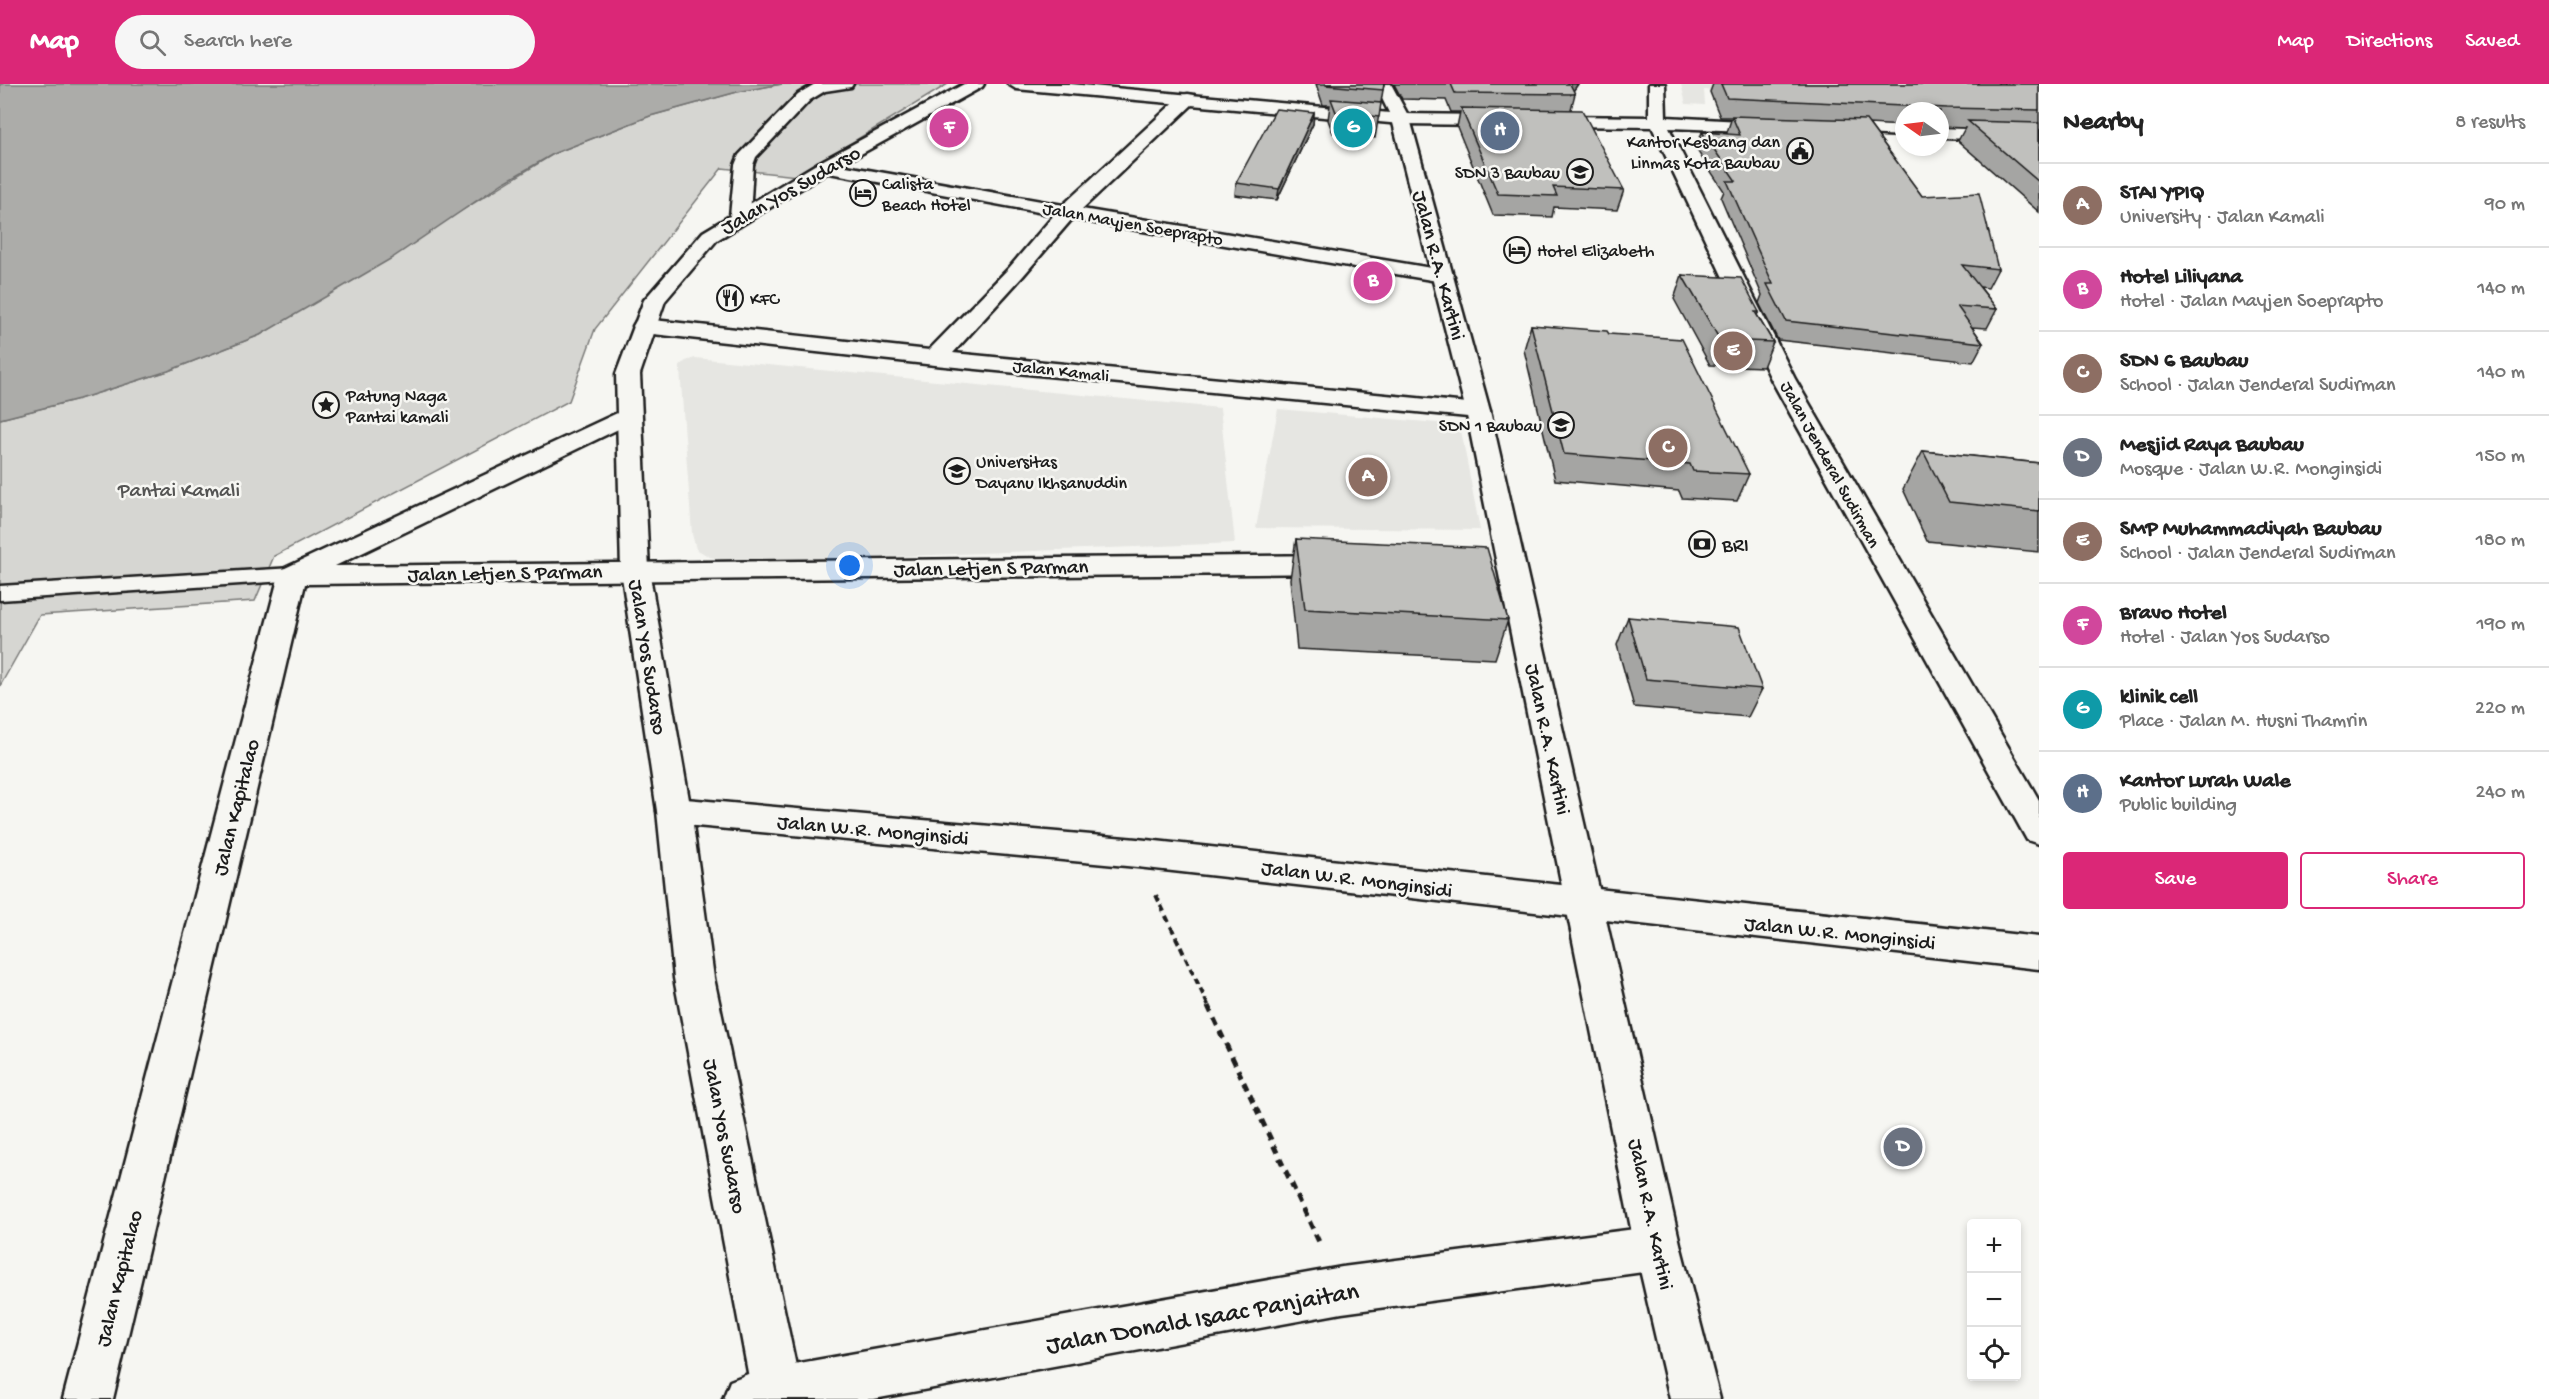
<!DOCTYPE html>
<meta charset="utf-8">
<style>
body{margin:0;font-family:"Gochi Hand",sans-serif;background:#f6f6f6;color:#222}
.controls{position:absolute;right:18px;bottom:18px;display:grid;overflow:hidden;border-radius:6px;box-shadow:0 3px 9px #0003}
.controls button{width:54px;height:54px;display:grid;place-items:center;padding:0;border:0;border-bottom:2px solid #e0e0e0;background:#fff;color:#222;font:30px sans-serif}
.compass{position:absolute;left:1895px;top:18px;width:54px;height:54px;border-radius:50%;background:#fff;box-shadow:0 3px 9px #0003;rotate:284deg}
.you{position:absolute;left:850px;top:482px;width:21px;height:21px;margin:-15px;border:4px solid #fff;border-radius:50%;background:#1a73e8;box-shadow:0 0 0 9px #1a73e833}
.badge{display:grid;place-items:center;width:39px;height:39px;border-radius:50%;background:#db2777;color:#fff;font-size:20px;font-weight:700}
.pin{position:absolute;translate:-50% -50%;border:3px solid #fff;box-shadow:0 2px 6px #0006}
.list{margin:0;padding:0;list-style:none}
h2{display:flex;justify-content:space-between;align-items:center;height:78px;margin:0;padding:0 24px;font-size:26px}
h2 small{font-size:20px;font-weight:400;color:#767676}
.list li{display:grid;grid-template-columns:39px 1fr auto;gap:18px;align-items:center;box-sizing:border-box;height:84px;padding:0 24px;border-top:2px solid #e0e0e0}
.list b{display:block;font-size:22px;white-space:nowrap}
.list p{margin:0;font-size:20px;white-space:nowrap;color:#767676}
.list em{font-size:20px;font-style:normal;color:#767676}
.actions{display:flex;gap:12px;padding:18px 24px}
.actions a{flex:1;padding:14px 0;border:2px solid #db2777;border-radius:6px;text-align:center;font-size:21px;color:#db2777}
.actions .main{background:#db2777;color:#fff}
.icon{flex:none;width:33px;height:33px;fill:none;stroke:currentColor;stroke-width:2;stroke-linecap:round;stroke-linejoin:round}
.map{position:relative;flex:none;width:2039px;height:1315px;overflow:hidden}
header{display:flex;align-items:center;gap:36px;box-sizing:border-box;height:84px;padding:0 30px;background:#db2777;color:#fff}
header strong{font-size:28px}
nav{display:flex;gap:33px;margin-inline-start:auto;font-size:21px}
.search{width:420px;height:54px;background:#f6f6f6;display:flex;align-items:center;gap:15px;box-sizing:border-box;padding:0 21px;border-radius:33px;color:#767676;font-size:22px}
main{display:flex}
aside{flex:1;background:#fff}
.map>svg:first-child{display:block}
.built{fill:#e6e6e2}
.green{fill:#d6d6d2;stroke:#797977;stroke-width:1.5}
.water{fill:#acaca9;stroke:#727271;stroke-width:1.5}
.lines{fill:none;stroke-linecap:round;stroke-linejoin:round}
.service-casing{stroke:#1c1c1c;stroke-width:5}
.minor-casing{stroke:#1c1c1c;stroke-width:5}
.tertiary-casing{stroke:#1c1c1c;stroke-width:5}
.secondary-casing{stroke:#1c1c1c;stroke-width:5}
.trunk-casing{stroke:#1c1c1c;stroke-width:5}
.path-far1{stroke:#1c1c1c;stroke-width:4;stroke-dasharray:7 4.5;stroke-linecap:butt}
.path{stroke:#1c1c1c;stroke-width:5;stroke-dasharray:8 6;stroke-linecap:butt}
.service{fill:#f6f6f2;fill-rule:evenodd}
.minor{fill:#f6f6f2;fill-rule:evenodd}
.tertiary{fill:#f6f6f2;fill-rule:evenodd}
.secondary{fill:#f6f6f2;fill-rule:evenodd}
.trunk{fill:#f6f6f2;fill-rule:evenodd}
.wall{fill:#a5a5a3;stroke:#1c1c1c;stroke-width:1.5}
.shaded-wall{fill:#868684;stroke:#1c1c1c;stroke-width:1.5}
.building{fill:#c0c0bd;stroke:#1c1c1c;stroke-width:1.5}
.labels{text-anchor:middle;stroke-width:5;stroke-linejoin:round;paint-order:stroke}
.far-poi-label{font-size:18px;fill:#1c1c1c;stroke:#f6f6f2;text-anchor:start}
.far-street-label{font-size:18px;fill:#1c1c1c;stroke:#f6f6f2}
.street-label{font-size:21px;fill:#1c1c1c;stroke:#f6f6f2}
.park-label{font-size:21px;fill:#545453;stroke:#f6f6f2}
.poi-label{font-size:21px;fill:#1c1c1c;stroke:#f6f6f2;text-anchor:start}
.near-street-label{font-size:26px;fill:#1c1c1c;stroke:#f6f6f2}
</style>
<header>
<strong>Map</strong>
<div class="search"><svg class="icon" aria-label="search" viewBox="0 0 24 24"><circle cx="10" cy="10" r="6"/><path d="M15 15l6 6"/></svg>Search here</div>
<nav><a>Map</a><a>Directions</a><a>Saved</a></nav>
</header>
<main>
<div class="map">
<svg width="2039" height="1315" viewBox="0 0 2039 1315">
<rect width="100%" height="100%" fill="#f6f6f2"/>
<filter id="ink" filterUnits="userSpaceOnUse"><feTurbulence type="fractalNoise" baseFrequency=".0167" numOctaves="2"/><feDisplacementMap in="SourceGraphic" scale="12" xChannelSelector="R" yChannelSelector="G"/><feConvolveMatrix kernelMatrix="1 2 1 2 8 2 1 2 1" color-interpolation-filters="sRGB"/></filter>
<g filter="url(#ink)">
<g class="built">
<polygon points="1681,0 1753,0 1756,12 1704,6 1705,21 1686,20"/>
<polygon points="695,274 1220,324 1235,459 752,478 727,477 710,473 696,465 692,450 680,285 680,281 686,277"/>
<polygon points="1278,325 1460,341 1480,446 1256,444"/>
</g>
<polygon class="green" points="782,0 948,0 797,92 722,84 595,245 569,317 274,472 255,517 40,531 0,602 0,335 79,315 168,287 260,251 555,69 650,32 737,8"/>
<polygon class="water" points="0,0 782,0 737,8 650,32 555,69 503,99 392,174 260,251 168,287 79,315 0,335"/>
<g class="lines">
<defs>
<polygon id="service" points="293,484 301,486 305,491 301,496 0,516 0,502"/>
<g id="minor">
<polygon points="815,0 853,0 851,3 825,7 810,16 756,73 753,81 750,132 747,136 733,136 730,132 735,81 739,71 798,10"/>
<polygon points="1188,10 1194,11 1196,15 1194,19 1082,125 1443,186 1450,188 1454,192 1450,196 1443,198 1072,135 1023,192 953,269 1478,320 1487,322 1490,327 1487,332 1478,334 935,281 644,249 636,247 633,242 636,237 644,235 929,266 1009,184 1054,131 824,88 818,87 815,83 818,79 824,78 1063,121 1182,11"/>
<polygon points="628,324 637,326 640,331 637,336 335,482 1338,471 1348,474 1352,480 1348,486 1338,489 305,500 113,1315 63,1315 279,491 283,485"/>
<polygon points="674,714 1137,755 2039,853 2039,885 1137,783 674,740 662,736 657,727 662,718"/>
<polygon points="1658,1142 1674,1148 1681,1164 1674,1180 1658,1186 1342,1229 874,1315 723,1315 730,1297 748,1290 777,1283 1342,1183"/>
</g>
<polygon id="tertiary" points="964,0 984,0 982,3 830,87 717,156 665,217 640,290 649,486 691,727 714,894 803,1315 753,1315 674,894 657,727 621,486 616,290 644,216 703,148 818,79"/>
<g id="secondary">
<polygon points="1008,0 1070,0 1401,30 1649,33 1649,0 1665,0 1666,33 1779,39 1782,43 1779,47 1773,48 1669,44 1795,295 2039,716 2039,760 2027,756 1771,295 1652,43 1401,40 1016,5"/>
<polygon points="1828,39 1904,42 1904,52 1822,48 1819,44 1822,40"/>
<polygon points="1940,44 2039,47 2039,57 1940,54"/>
</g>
<polygon id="trunk" points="1375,0 1391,0 1410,35 1490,327 1681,1164 1720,1315 1670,1315 1635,1164 1466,327 1392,35"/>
</defs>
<use href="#service" class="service-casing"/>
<use href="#minor" class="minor-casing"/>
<use href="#tertiary" class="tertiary-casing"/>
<use href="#secondary" class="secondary-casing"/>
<use href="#trunk" class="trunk-casing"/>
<polyline class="path-far1" points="1156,811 1209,923"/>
<polyline class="path" points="1208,922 1320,1160"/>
<use href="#service" class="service"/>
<use href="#minor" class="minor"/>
<use href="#tertiary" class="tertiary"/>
<use href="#secondary" class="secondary"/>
<use href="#trunk" class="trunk"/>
</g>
<g class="wall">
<polygon points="1316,0 1384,0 1375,54 1333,49 1328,36 1330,21 1323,21"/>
<polygon points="1394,0 1578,0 1573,7 1575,10 1571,25 1624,106 1617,126 1554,123 1552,133 1493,131 1457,43 1460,28 1451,28 1446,16 1402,15"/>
<polygon points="1713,0 2039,0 2039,128 1958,57 1965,44 1940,43 1940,27 1904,27 1904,42 1869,40 1922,112 1998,185 1988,204 1980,203 1997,225 1987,244 1972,243 1983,259 1973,278 1778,256 1759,219 1762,211 1721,114 1724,107 1696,65 1702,48 1727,50 1727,48 1732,33 1720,33 1710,8"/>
<polygon points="1314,29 1313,40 1277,116 1235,111 1236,99"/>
<polygon points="1682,191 1759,228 1757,231 1773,258 1763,283 1710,281 1674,215"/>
<polygon points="1531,241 1609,250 1749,390 1737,417 1682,414 1679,407 1555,396 1524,266"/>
<polygon points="1923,367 2039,379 2039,468 1927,457 1903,405"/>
<polygon points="1296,455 1508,536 1495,575 1297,565 1290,495"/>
<polygon points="1628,533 1762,605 1748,633 1634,623 1617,561"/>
</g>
<g class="shaded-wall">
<polygon points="1570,0 1578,0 1571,10"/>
<polygon points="1314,29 1313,40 1277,116 1279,105"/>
</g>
<g class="building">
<polygon points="1326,0 1384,0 1383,6 1326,1"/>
<polygon points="1451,0 1570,0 1575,10 1455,9"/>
<polygon points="1721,0 2039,0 2039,26 1947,24 1727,14"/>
<polygon points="1331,15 1381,19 1379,33 1336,28"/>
<polygon points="1461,24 1582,26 1624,106 1553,103 1557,112 1498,110"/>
<polygon points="1276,25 1314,29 1279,105 1236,99"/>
<polygon points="1732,32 1866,36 1922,112 1979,109 1998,185 1962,181 1997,225 1957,222 1983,259 1786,237 1767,200 1773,200 1727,97 1736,97 1702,48 1740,51"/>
<polygon points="1968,37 2039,39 2039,98"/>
<polygon points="1682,191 1741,194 1759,228 1755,228 1773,258 1720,256"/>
<polygon points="1531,241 1607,247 1609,250 1682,255 1749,390 1693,387 1690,380 1564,370"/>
<polygon points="1923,367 2039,379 2039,427 1949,418"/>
<polygon points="1296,455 1487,464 1508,536 1305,525"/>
<polygon points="1628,533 1739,543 1762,605 1646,595"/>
</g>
</g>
<defs>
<symbol id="civic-ring" viewBox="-11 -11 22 22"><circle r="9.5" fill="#f6f6f2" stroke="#1c1c1c" stroke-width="1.5"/><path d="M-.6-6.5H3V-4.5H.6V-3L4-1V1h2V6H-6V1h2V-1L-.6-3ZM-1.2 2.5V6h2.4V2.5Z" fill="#1c1c1c"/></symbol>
<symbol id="school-ring" viewBox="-11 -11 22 22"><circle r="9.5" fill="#f6f6f2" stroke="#1c1c1c" stroke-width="1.5"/><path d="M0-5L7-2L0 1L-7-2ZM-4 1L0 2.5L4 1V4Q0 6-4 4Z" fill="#1c1c1c"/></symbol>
<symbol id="hotel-ring" viewBox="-11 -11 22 22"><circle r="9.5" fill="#f6f6f2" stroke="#1c1c1c" stroke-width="1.5"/><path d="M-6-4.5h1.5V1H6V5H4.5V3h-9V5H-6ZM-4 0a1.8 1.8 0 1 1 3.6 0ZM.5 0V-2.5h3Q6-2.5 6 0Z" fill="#1c1c1c"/></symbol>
<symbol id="restaurant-ring" viewBox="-11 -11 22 22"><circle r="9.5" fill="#f6f6f2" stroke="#1c1c1c" stroke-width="1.5"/><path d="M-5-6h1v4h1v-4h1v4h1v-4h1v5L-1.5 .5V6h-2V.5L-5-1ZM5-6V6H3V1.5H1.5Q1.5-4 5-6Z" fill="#1c1c1c"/></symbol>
<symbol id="sight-ring" viewBox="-11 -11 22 22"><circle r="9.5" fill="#f6f6f2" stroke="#1c1c1c" stroke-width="1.5"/><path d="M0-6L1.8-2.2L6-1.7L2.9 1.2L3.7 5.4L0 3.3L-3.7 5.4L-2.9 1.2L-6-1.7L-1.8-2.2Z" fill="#1c1c1c"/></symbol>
<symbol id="university-ring" viewBox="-11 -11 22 22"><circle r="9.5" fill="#f6f6f2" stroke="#1c1c1c" stroke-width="1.5"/><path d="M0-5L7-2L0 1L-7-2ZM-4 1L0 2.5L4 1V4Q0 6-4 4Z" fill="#1c1c1c"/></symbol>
<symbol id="bank-ring" viewBox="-11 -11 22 22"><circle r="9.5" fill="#f6f6f2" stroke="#1c1c1c" stroke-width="1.5"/><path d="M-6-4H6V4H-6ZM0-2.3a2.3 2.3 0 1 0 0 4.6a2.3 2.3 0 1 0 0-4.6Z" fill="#1c1c1c"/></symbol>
</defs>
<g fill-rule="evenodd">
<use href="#civic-ring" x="1785" y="52" width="30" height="30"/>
<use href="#school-ring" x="1565" y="73" width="30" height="30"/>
<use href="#hotel-ring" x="848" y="94" width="30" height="30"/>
<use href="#hotel-ring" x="1502" y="151" width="30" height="30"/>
<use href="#restaurant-ring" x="715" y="199" width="30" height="30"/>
<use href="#sight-ring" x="311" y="306" width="30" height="30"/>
<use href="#school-ring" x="1546" y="326" width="30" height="30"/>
<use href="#university-ring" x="942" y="372" width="30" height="30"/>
<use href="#bank-ring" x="1687" y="445" width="30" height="30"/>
</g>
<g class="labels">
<g class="far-poi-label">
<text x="1780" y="63" text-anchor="end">Kantor Kesbang dan<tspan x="1780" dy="21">Linmas Kota Baubau</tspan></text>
<text x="1560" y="94" text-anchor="end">SDN 3 Baubau</text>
<text x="882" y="105">Calista<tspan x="882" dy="21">Beach Hotel</tspan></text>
<text x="1537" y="172">Hotel Elizabeth</text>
<text x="750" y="220">KFC</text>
<text x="346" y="317">Patung Naga<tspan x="346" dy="21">Pantai kamali</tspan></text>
<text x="1542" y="347" text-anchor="end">SDN 1 Baubau</text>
<text x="976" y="383">Universitas<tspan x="976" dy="21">Dayanu Ikhsanuddin</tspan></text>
</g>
<g class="far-street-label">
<text transform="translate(1133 139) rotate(10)" y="6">Jalan Mayjen Soeprapto</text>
<text transform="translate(1061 286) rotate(6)" y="6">Jalan Kamali</text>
<text transform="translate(1831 380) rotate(61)" y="6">Jalan Jenderal Sudirman</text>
</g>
<g class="street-label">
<text transform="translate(790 105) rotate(-30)" y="7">Jalan Yos Sudarso</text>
<text transform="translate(1440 181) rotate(75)" y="7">Jalan R.A. Kartini</text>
<text transform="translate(991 483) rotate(-1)" y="7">Jalan Letjen S Parman</text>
<text transform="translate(505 488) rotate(-1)" y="7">Jalan Letjen S Parman</text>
<text transform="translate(649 573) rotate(81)" y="7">Jalan Yos Sudarso</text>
<text transform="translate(1549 655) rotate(78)" y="7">Jalan R.A. Kartini</text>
<text transform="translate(235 723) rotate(-76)" y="7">Jalan Kapitalao</text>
<text transform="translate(873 745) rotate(5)" y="7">Jalan W.R. Monginsidi</text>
<text transform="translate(1357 794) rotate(7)" y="7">Jalan W.R. Monginsidi</text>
<text transform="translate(1840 848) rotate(6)" y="7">Jalan W.R. Monginsidi</text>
<text transform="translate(726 1052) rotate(79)" y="7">Jalan Yos Sudarso</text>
<text transform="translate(1652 1130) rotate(78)" y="7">Jalan R.A. Kartini</text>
<text transform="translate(118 1194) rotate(-76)" y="7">Jalan Kapitalao</text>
</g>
<g class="park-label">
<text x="179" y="412">Pantai Kamali</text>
</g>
<g class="poi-label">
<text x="1722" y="467">BRI</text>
</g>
<g class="near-street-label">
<text transform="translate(1202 1232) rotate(-10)" y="9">Jalan Donald Isaac Panjaitan</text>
</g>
</g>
</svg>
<div class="controls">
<button>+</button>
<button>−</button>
<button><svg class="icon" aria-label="locate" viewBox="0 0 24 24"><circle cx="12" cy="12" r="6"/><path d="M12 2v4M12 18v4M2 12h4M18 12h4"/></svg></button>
</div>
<svg class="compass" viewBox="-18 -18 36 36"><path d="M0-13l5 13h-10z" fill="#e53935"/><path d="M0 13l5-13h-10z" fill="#767676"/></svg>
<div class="you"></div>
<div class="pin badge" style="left:1368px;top:393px;background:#8d6e63">A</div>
<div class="pin badge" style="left:1373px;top:197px;background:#d1479c">B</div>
<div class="pin badge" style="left:1668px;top:364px;background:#8d6e63">C</div>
<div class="pin badge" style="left:1903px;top:1063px;background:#6b7280">D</div>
<div class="pin badge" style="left:1733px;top:267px;background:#8d6e63">E</div>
<div class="pin badge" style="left:949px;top:44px;background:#d1479c">F</div>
<div class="pin badge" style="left:1353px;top:44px;background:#0f9aa8">G</div>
<div class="pin badge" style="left:1500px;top:47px;background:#5c6f8a">H</div>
</div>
<aside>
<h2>Nearby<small>8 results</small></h2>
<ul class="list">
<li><span class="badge" style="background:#8d6e63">A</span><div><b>STAI YPIQ</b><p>University · Jalan Kamali</p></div><em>90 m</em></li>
<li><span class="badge" style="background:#d1479c">B</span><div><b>Hotel Liliyana</b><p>Hotel · Jalan Mayjen Soeprapto</p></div><em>140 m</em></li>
<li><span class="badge" style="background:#8d6e63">C</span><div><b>SDN 6 Baubau</b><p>School · Jalan Jenderal Sudirman</p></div><em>140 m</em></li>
<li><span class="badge" style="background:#6b7280">D</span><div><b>Mesjid Raya Baubau</b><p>Mosque · Jalan W.R. Monginsidi</p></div><em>150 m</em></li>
<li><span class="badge" style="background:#8d6e63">E</span><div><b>SMP Muhammadiyah Baubau</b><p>School · Jalan Jenderal Sudirman</p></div><em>180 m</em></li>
<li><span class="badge" style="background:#d1479c">F</span><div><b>Bravo Hotel</b><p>Hotel · Jalan Yos Sudarso</p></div><em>190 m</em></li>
<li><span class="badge" style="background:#0f9aa8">G</span><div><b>klinik cell</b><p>Place · Jalan M. Husni Thamrin</p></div><em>220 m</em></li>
<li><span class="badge" style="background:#5c6f8a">H</span><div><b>Kantor Lurah Wale</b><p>Public building</p></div><em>240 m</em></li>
</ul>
<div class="actions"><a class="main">Save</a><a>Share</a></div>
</aside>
</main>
